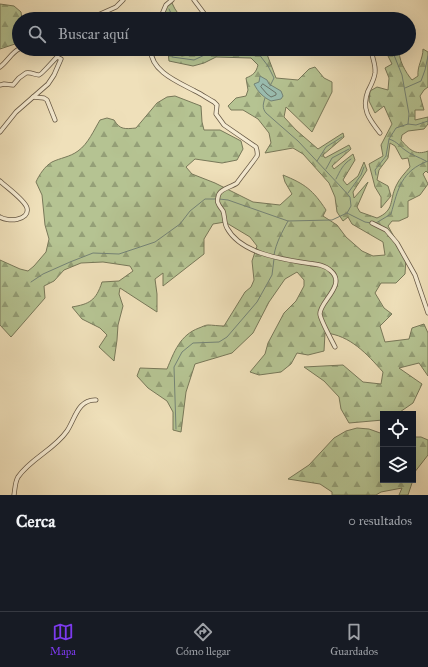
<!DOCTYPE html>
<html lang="es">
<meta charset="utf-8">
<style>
body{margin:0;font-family:"IM FELL Great Primer",serif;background:#20242c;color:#f1f3f6}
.controls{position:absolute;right:12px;bottom:12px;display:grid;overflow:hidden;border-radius:0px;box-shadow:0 4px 16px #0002}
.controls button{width:36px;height:36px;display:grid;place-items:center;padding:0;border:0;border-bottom:1px solid #363941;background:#171b24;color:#f1f3f6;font:20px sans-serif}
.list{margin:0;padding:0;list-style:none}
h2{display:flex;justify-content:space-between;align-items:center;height:52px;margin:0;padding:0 16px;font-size:17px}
h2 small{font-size:13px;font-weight:400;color:#9ea1a6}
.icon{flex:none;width:22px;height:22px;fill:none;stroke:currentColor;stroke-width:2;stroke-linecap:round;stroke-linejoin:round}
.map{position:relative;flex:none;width:428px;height:495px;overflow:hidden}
.search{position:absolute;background:#171b24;box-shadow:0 4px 16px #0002;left:12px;right:12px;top:12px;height:44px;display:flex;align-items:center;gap:10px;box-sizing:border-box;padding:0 14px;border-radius:22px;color:#9ea1a6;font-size:15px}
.sheet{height:116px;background:#171b24}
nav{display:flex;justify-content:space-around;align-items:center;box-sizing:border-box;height:56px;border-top:1px solid #363941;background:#171b24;font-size:11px;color:#9ea1a6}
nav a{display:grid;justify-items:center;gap:2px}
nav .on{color:#7c3aed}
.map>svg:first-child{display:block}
.forest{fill:url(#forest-firs);stroke:#787859}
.water{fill:#9abdb0;stroke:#748376}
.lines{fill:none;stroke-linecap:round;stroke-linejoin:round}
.shore{stroke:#6a7468;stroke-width:1}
.stream{stroke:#748376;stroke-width:1}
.minor-casing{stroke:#675946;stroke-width:5}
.minor{stroke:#f5ebd2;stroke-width:3.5}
</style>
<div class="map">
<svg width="428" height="495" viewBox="0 0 428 495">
<defs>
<pattern id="forest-firs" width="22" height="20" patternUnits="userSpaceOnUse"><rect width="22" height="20" fill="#b5c392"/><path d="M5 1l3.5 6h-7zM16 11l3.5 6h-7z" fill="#949f77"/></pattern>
</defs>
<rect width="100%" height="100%" fill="#efe0ba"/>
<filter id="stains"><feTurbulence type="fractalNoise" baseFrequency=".005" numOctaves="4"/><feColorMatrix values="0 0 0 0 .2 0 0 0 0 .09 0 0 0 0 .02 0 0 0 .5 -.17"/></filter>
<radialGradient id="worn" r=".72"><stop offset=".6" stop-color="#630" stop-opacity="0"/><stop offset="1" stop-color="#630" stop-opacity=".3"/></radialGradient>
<g class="forest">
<polygon points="171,1 175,9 182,19 167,19 163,11"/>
<polygon points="0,4 14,6 21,12 22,19 19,19 19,38 15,44 0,49"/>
<path d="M190 49H265L276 78 298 80 309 69 315 67 324 78 332 82V92L312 132 286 107 284 117 296 130 318 149 343 133 344 137 323 155 325 158 349 145 351 149 332 166 334 169 353 154 355 160 343 180 347 185 358 176 364 162 367 170 353 192 354 198 368 182 357 207 360 212 377 218C395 210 389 201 396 186 399 179 405 173 410 167L408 158 402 159 395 146 390 143 388 158 379 170 377 180 388 186 391 196 381 208V197L375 187 369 164 383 156 381 145 392 124 384 106 375 113 369 101 370 91 377 87 388 90 389 78 385 68 392 64 386 52 390 49H400C397 58 406 73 412 80L418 76C417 66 423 59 423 49L428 52V87L424 90 420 96 424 110H415V120L428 117V124L424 129 408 131 402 135 401 140C409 149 415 156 428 151V173L426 171 423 174 428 184 420 195 408 201V217L399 221H392L388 226 406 258 405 274 396 283H381L375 293 384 308 392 314 380 326 385 342 409 339 412 328 424 324 428 333V376L419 363 399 368 422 384 413 403 397 414H383V420L349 423 341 409 339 397 324 381 304 367 343 365 363 382 381 384 383 372C367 354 350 335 325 333L324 351 308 355 297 353 291 364 281 372 259 375 250 372 265 354 268 343 284 313 296 301 304 286V280L297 272 285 279 269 302 253 333 232 353 195 364 186 392 181 432 173 430V412L167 401 148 388 137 376 140 368 167 369C174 352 180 335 199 328 202 327 205 325 208 325 212 325 219 326 224 326L245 292 251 287 254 280 252 261 257 246 250 237 225 222 213 224 204 239V254L163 286V273L155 279 157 294V312L120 288 119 294 123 306 118 325 117 340 114 361 99 347 107 335 100 328 82 319 72 307C89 304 96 301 102 282L119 281 133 271 130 266 103 262 81 263 64 270 54 281 44 286 45 298 11 337 0 325V260L20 269 28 271 34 266 46 252 49 239 45 225 42 195 36 182C39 175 45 166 52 162 60 158 70 157 78 151 88 144 94 130 100 120L107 118 114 120C120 130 125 129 136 128L157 103 167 97 175 96 201 106 202 122 204 130H220L241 141 243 149 237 160 222 163 195 159 186 167 192 174 215 183 253 202 280 205 292 194 285 182 283 175C305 184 313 190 326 210L323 216 337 225 346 237 362 251 373 256 385 255 383 242 352 224 348 217 343 221 337 212 335 197 329 183 303 154 293 148 265 153 271 143 269 133 258 119 243 110H231L228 106 236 98 246 96 248 90 246 78C253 75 256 73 258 65L251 58 216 57 204 63 193 66 169 61 168 52 182 56 188 55 191 52Z"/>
<polygon points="357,428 369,429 383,434 383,480 413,480 408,495 399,495 402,488 381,492 376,495 332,495 332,492 320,484 288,479 309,465 334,438 346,431"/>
<polygon points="413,437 421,437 428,440 428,455 414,473 413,479"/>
</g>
<path class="water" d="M260 76 267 80 269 84 281 91 283 96 281 99 271 101C263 97 258 92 254 84L259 82Z"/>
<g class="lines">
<polygon class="shore" points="263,84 276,93 276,95 271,97 267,94 261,87"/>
<g class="stream">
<polyline points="169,9 174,19"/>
<polyline points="207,49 211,52 225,52 232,49"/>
<polyline points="255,49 268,66 274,78 270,86"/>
<polyline points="394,55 402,75 409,114 408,124"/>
<polyline points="172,57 194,60 211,52"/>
<polyline points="405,88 421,81 425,70 428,56"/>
<path d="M265 98C263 104 262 108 266 113L298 141 342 188 350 197 351 206 347 213 365 222 371 223"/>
<polyline points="317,161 326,147 342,137"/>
<path d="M426 161C419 157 411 155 405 150 399 146 398 142 389 139L396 128 408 124 416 125 428 121"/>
<polyline points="326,169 332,158 349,149"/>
<polyline points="376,175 375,170 386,156 389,139"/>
<path d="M336 179C340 171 343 164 351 159"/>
<polyline points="348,193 361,175 364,167"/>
<polyline points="219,199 228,200 288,221 332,220 347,213"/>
<path d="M376 223 391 214C398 189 401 171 428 161"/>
<path d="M274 255C276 243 282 232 288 221"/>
<polyline points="31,282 43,274 70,262 93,253 119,254 155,242 180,224 190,211 205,199 216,199"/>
<polyline points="176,429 174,367 182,352 193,343 219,342 227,337 257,302 272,275 274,259"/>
</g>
<defs>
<g id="minor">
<polyline points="194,0 206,16 213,19"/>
<polyline points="49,19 60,19"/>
<polyline points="89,19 116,7 123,0"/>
<polyline points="160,19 166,5 172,0"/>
<polyline points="236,19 250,15 285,19"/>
<path d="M151 49C150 71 178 82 195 91 201 94 207 98 214 102L217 105 216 114 224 125 256 147C257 150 258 153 257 156 256 158 239 180 237 183 232 187 222 188 219 194 218 196 217 201 218 203 219 206 221 208 223 211 225 216 224 223 227 228 240 252 276 258 300 262 310 264 323 263 331 271 347 285 319 302 320 314 320 319 332 341 335 347"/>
<path d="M371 49C372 58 376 64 375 73 374 80 371 85 368 91 361 109 369 119 380 133"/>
<path d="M0 67C8 61 11 53 19 49"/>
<path d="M0 85 4 84 13 85 19 78 26 73C31 72 35 75 39 75 41 75 54 60 57 57L61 59 54 75 48 84 16 112 0 132"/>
<polyline points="33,97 44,98 47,100 55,120"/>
<path d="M0 181C6 187 25 200 27 208 30 221 7 222 0 217"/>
<polyline points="372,223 386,230 397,243 415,275 428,313"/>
<path d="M14 495C15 489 15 482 18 477 31 458 54 450 67 431 75 419 78 399 96 400"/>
</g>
</defs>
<use href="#minor" class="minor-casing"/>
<use href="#minor" class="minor"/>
</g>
<rect width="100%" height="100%" filter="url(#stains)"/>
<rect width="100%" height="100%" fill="url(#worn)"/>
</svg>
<div class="controls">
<button><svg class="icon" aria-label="locate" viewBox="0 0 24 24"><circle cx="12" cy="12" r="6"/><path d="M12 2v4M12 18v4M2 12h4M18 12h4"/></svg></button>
<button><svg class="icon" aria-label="layers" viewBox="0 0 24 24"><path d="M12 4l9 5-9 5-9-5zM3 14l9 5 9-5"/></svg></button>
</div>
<div class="search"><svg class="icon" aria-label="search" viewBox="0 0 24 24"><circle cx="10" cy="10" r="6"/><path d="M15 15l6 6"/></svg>Buscar aquí</div>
</div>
<section class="sheet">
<h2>Cerca<small>0 resultados</small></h2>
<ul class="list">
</ul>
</section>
<nav>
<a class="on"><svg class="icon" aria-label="map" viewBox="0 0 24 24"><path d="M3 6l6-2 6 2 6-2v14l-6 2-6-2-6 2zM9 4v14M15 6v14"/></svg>Mapa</a>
<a><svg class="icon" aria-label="directions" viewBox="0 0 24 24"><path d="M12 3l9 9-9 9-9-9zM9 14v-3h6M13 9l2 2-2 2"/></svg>Cómo llegar</a>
<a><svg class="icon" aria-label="saved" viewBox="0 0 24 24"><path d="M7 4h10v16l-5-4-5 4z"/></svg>Guardados</a>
</nav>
